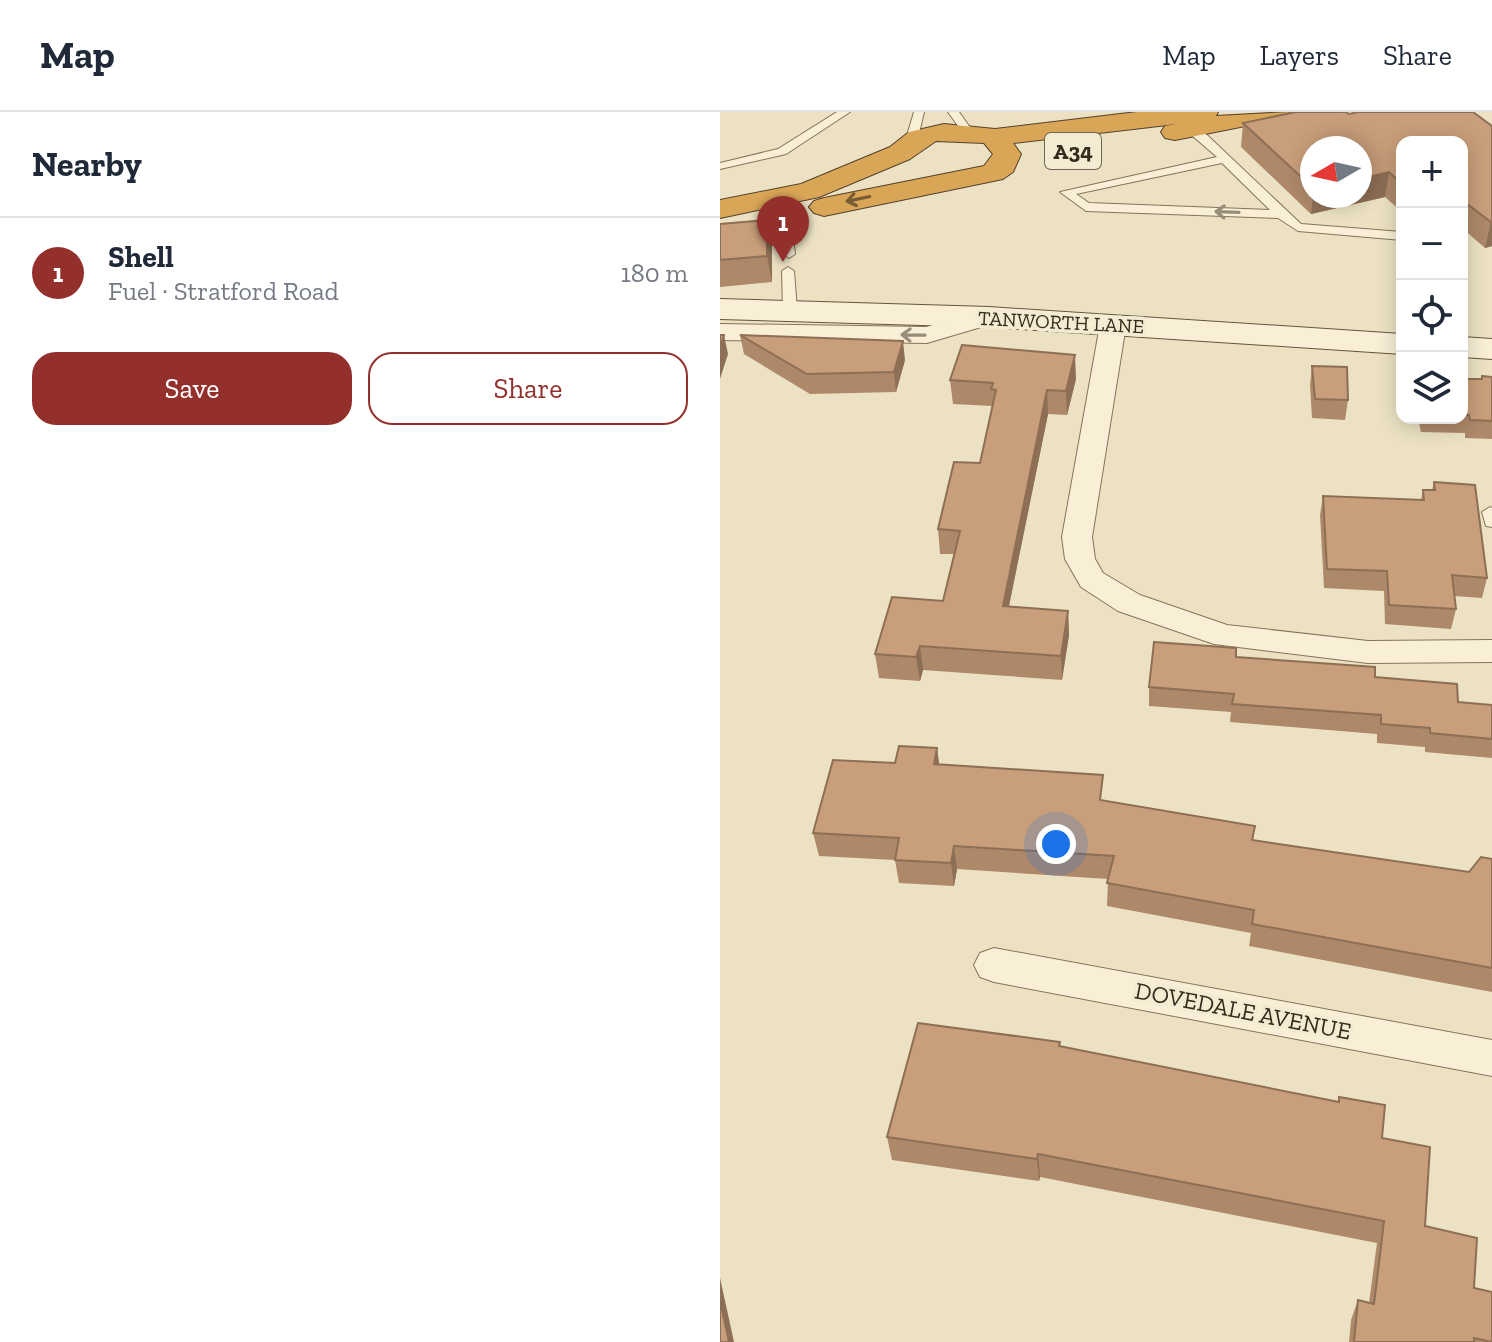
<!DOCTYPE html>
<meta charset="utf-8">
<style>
body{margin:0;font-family:"Zilla Slab",serif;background:#f2f2f3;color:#1f2937}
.controls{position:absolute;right:24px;top:24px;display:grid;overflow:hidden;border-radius:16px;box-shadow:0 4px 20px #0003}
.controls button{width:72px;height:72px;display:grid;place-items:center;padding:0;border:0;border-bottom:2px solid #e0e1e3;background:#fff;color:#1f2937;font:40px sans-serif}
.compass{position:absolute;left:580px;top:24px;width:72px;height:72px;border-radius:50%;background:#fff;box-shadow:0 4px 20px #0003;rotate:261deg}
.you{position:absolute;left:336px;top:732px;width:28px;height:28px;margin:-20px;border:6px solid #fff;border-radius:50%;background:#1a73e8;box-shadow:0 0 0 12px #1a73e833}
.badge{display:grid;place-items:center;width:52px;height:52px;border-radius:50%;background:#93302c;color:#fff;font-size:26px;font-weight:700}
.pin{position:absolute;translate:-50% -66px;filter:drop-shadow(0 2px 4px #0008)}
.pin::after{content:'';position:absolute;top:42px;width:28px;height:24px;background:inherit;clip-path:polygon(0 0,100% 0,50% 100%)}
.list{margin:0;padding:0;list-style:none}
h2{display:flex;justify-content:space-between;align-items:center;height:104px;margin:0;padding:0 32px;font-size:34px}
h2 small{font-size:26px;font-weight:400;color:#747a83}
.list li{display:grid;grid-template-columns:52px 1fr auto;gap:24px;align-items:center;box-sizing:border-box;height:112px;padding:0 32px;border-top:2px solid #e0e1e3}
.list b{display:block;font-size:30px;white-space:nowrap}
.list p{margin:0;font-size:26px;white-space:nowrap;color:#747a83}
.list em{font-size:26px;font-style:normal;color:#747a83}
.actions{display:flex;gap:16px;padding:24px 32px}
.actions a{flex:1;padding:18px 0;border:2px solid #93302c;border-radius:24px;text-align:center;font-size:28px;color:#93302c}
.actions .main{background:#93302c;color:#fff}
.icon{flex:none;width:44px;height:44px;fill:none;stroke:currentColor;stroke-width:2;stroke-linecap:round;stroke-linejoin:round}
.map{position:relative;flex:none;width:772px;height:1230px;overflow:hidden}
header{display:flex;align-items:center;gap:48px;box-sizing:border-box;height:112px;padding:0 40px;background:#fff;border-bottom:2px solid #e0e1e3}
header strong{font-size:38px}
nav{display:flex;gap:44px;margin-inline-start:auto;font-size:28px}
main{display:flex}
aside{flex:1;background:#fff}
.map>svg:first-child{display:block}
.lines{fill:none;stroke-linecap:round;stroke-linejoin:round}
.lane-casing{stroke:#86735a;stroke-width:2}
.street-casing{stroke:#86735a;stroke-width:2}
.secondary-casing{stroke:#68543d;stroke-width:2}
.highway-casing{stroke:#54412e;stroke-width:2}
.lane{fill:#f8efd6;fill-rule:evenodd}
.street{fill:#f8efd6;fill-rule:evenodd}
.secondary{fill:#f8efd6;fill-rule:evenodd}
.highway{fill:#d9a556;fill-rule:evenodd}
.wall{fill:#ad8869;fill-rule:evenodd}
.shaded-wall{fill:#8d6f55}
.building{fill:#c99e7a;stroke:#8d6f55;stroke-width:2}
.oneway{stroke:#775c34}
.oneway2{stroke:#978d7a}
.labels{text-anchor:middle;stroke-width:7;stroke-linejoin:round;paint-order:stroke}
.far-street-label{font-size:20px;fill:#362b1e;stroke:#f4ecd2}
.shield{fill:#f4ecd2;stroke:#6f6554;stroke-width:2}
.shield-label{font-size:22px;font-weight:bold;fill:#362b1e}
.street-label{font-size:24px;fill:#362b1e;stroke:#f4ecd2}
</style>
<header>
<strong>Map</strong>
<nav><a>Map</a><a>Layers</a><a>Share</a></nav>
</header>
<main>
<aside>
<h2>Nearby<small></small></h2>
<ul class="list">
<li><span class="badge">1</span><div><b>Shell</b><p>Fuel · Stratford Road</p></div><em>180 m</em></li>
</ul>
<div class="actions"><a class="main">Save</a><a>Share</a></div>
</aside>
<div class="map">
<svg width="772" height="1230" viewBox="0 0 772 1230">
<rect width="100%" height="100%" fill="#ece2c3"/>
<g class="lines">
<defs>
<g id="lane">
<polygon points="117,0 130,0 66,42 0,57 0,51 58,37"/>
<polygon points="194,0 204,0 197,30 191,33 185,30"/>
<polygon points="228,0 239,0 249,14 267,21 261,24 241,18"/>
<path d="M472 15 487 23 581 112 682 120V128L578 119 558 106 366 99 340 80 497 45 468 20V16ZM502 51 550 98 369 91 356 82Z"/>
<polygon points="64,99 70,103 75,142 69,146 63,142 58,103"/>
<polygon points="68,155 74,159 77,198 70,202 63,198 62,159"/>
<polygon points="770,395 772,396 772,415 766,414 762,400"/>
</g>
<g id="street">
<polygon points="269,197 278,200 282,205 278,210 207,231 0,228 0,212 206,215"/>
<polygon points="393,205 406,213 372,425 375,447 383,461 420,483 507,513 648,529 772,528 772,550 648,551 494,532 398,499 361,475 345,447 342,425 380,213"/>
<polygon points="274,836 772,928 772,964 274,870 260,865 254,853 260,841"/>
</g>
<g id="secondary">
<polygon points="0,187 269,195 682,222 682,242 269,215 0,207"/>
<polygon points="742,225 772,227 772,247 742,245"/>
</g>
<polygon id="highway" points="417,0 498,0 496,4 569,0 566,6 556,8 455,28 445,26 441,20 445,14 456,12 293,31 301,42 293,60 283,67 104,104 94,101 89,95 94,89 104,86 264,54 273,42 264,31 216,29 190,47 99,85 0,106 0,88 81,72 170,35 189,20 224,12 275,17"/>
</defs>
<use href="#lane" class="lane-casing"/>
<use href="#street" class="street-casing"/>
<use href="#secondary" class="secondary-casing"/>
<use href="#highway" class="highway-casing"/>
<use href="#lane" class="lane"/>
<use href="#street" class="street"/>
<use href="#secondary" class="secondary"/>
<use href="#highway" class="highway"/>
</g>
<g class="wall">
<path d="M629 2 772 14V134L765 136 742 116V30H682V100L665 85 591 102 521 35 523 11ZM592 36 640 84H592Z"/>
<polygon points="0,112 52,134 52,170 0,175"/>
<polygon points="20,223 185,248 176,280 90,282 24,242"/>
<polygon points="592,254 628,288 625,308 592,306 590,273"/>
<polygon points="762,264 772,265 772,327 745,326 745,321 701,320 698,306 742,306 742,267 761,267"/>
<polygon points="356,267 347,303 328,302 289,494 348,499 349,523 342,568 203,558 200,569 159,566 155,542 223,489 234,442 220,442 218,417 260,351 272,294 233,292 230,268"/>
<polygon points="714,370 767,466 762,486 734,484 736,497 731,517 665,512 664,479 604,476 600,403 603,384 701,388 703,378 712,378"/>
<polygon points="516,545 655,565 738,590 772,593 772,646 705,640 705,635 657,631 657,622 510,610 511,600 429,594 429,575"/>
<polygon points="217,636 219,652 382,688 535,714 533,728 749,760 772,747 772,880 529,834 531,821 387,794 388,767 237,757 234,774 179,771 175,748 99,744 93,721 175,651"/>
<polygon points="340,934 618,990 619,985 662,1026 705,1114 754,1176 772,1230 629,1230 631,1208 638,1188 649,1191 657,1131 320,1065 319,1069 172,1048 167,1025"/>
</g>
<g class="shaded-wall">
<polygon points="669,60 665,85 591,102 593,84 640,84 640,67"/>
<polygon points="47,108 52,134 52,170 47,144"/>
<polygon points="771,110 772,110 772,134 765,136"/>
<polygon points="4,223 8,242 0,267 0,235"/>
<polygon points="183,229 185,248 176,280 174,260"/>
<polygon points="355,243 356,267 347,303 346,279"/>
<polygon points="327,278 328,302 284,518 283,494"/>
<polygon points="348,499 349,523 342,568 341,544"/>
<polygon points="200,534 203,558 200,569 196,545"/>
<polygon points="217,636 220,659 214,652"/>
<polygon points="234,734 237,757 234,774 231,751"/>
<polygon points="318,1042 320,1065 319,1069 317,1047"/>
<polygon points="0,1166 14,1230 9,1230 0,1188"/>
</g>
<g class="building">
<polygon points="576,0 626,0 629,2 638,0 753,0 772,14 772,110 771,110 742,88 742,30 682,30 682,72 669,60 640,67 640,36 592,36 592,75 523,11"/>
<polygon points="47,108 47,144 0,148 0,112"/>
<polygon points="0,223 4,223 0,235"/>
<polygon points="20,223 183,229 174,260 87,262"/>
<polygon points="242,233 355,243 346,279 327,278 283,494 348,499 341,544 200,534 196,545 155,542 172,485 223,489 240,419 218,417 234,350 260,351 276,278 271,277 273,271 230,268"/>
<polygon points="592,254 627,255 628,288 595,287"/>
<polygon points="762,264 772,265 772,309 750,308 749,303 742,303 742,267 762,267"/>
<polygon points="714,370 755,373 767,466 732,463 736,497 669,493 667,459 607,457 603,384 704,388 703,378 715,378"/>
<polygon points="434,530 516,536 516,545 655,555 655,565 737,572 738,590 772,593 772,627 710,621 710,616 661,612 661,603 512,592 514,582 429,575"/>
<polygon points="179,634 217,636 214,652 383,663 380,688 535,714 532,728 749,760 761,745 772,747 772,856 532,812 534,798 387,771 394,744 234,734 231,751 175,748 179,726 93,721 113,648 175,651"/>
<polygon points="198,911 340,930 339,934 619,990 619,985 665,993 662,1026 710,1035 705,1114 757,1126 754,1176 772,1180 772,1230 754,1226 754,1230 634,1230 638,1188 654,1192 664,1109 318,1042 317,1047 167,1025"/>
<polygon points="0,1188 9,1230 0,1230"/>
</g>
<defs><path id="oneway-shaft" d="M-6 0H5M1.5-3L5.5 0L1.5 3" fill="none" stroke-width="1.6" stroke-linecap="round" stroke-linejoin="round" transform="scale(2)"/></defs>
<use class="oneway" href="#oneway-shaft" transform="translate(138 87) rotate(168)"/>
<g class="oneway2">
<use href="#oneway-shaft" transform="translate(507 100) rotate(-178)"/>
<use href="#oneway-shaft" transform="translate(193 223) rotate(-179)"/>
</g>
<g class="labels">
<g class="far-street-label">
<text transform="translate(341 210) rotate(3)" y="7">TANWORTH LANE</text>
</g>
<rect class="shield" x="325" y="21" width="56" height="36" rx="6"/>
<g class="shield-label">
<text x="353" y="47">A34</text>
</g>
<g class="street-label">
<text transform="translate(523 899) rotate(11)" y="8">DOVEDALE AVENUE</text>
</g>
</g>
</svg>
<div class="controls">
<button>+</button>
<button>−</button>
<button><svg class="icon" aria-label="locate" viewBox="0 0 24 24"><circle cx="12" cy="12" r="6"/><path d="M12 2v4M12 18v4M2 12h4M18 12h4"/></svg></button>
<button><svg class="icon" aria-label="layers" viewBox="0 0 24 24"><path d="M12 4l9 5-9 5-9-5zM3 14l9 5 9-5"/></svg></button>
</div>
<svg class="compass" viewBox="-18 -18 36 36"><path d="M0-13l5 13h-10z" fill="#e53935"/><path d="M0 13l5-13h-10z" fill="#747a83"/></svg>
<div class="you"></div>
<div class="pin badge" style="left:63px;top:150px">1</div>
</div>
</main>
